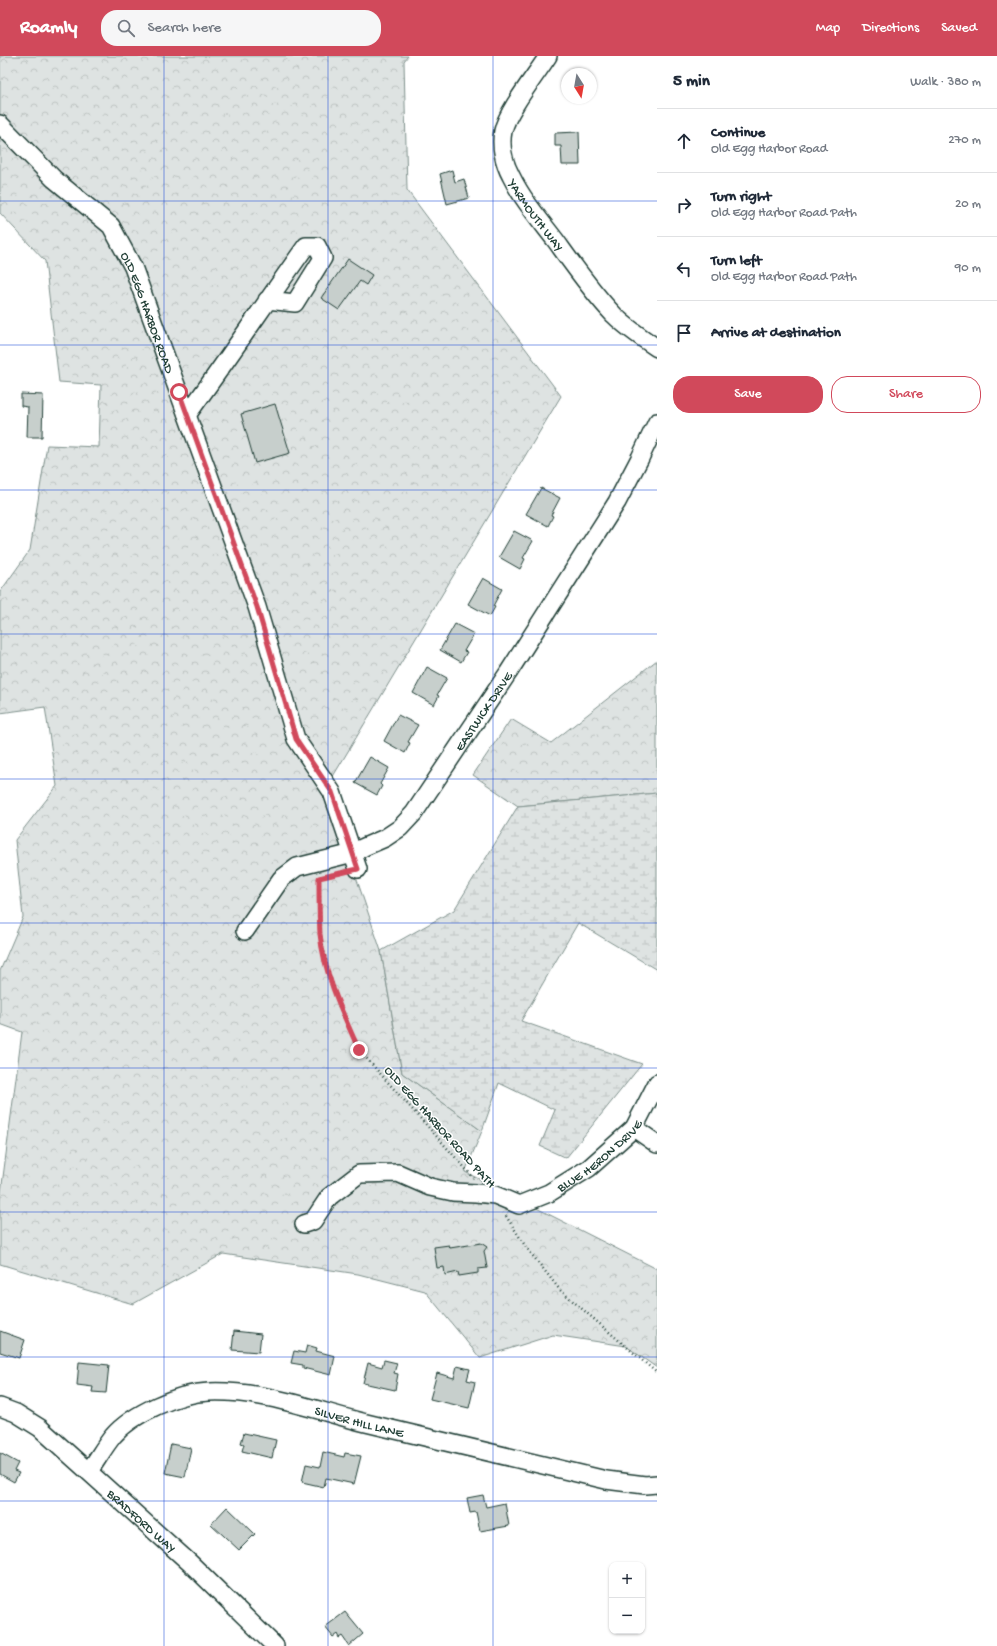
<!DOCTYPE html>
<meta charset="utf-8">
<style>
body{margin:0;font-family:"Gochi Hand",sans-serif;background:#f6f6f7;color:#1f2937}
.controls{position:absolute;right:12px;bottom:12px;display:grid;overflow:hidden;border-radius:8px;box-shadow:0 1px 3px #0004}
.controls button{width:36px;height:36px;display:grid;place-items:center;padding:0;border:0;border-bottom:1px solid #e0e1e3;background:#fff;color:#1f2937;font:20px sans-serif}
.compass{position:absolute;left:561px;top:12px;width:36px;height:36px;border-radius:50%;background:#fff;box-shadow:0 1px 3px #0004;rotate:169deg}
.stop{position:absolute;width:12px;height:12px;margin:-9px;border:3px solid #d1495b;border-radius:50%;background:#fff}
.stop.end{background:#d1495b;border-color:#fff;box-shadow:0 1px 4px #0008}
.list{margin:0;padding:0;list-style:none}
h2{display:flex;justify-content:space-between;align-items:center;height:52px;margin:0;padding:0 16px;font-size:17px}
h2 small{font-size:13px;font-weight:400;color:#747a83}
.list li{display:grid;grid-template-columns:26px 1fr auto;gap:12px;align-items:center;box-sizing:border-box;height:64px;padding:0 16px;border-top:1px solid #e0e1e3}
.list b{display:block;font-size:15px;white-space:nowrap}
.list p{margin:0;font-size:13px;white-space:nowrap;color:#747a83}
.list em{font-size:13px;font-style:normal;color:#747a83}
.actions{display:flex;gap:8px;padding:12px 16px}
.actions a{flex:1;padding:9px 0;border:1px solid #d1495b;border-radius:16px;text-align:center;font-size:14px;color:#d1495b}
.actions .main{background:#d1495b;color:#fff}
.icon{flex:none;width:22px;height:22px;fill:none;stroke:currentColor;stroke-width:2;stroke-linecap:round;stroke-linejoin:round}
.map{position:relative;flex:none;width:657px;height:1590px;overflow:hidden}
header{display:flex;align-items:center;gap:24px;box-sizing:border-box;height:56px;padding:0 20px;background:#d1495b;color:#fff}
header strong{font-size:19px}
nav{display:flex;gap:22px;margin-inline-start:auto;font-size:14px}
.search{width:280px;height:36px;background:#f6f6f7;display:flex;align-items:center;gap:10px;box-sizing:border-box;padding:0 14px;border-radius:16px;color:#747a83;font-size:15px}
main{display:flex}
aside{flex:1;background:#fff}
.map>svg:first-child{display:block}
.forest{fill:url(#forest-crowns);stroke:#7e908b}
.wetland{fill:url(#wetland-marsh);stroke:#7e908b}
.building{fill:#c7cfcc;stroke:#1f3d34}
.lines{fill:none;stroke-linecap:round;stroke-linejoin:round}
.minor-casing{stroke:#1f3d34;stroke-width:20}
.path{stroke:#1f3d34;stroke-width:2.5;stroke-dasharray:1 3;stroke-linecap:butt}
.minor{stroke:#fff;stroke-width:17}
.route{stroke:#d1495b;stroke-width:5}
.grid{fill:none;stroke:#1d4ed8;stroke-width:1;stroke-opacity:0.55}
.labels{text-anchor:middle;stroke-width:3;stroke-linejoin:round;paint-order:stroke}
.street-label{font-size:13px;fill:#1f3d34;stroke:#fff}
</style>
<header>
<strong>Roamly</strong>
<div class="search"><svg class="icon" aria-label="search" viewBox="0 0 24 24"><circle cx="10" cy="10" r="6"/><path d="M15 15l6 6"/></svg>Search here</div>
<nav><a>Map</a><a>Directions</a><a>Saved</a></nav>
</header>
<main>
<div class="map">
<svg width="657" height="1590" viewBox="0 0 657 1590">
<defs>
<pattern id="forest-crowns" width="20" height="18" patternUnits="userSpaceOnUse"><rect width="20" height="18" fill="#dee3e2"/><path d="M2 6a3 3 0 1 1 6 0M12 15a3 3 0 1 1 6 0" fill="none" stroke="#bec4c2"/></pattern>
<pattern id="wetland-marsh" width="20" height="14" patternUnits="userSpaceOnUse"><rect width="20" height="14" fill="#dee3e2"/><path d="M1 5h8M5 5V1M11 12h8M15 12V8" fill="none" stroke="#bec4c2"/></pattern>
</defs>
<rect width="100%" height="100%" fill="#fff"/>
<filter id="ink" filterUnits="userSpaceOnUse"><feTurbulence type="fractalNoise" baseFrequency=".025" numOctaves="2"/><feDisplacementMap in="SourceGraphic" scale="8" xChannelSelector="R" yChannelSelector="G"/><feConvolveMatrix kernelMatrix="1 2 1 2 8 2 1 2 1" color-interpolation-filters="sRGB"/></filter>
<g filter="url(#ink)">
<g class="forest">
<polygon points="0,0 408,0 404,5 407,134 561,340 326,732 381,895 402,1017 482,1075 465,1116 657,1213 657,1312 626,1290 553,1279 480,1302 425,1235 358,1218 223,1198 133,1248 0,1208 0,1144 22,976 0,968 0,915 23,861 15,784 57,730 45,651 0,657 0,536 30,494 47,389 99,391 101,329 59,326 45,205 0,157"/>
<polygon points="657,604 657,737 518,750 473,719 511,663 551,687"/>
</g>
<polygon class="wetland" points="657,737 657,914 578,867 521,965 642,1008 566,1102 540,1090 555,1054 499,1027 482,1075 402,1017 381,895 454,854 518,750"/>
<g class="building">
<polygon points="579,76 580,109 562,109 561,90 555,90 555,77"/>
<polygon points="452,114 455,126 464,123 469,142 447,148 440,118"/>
<polygon points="348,203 372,219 366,229 360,225 339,254 321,242"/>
<polygon points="21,338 43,339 42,381 27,381 28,351 21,350"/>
<polygon points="275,348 290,397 255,407 241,358"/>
<polygon points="541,432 560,442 551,459 553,460 548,470 526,458"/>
<polygon points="514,475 533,485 523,502 525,503 520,513 499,501"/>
<polygon points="483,522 502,533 493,550 495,551 490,560 468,548"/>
<polygon points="455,568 474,578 464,595 467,596 461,606 440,594"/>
<polygon points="427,611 447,622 437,639 439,640 434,649 413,637"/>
<polygon points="398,659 418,669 408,686 410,687 405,697 384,685"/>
<polygon points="370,701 389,712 380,728 382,730 377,739 355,727"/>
<polygon points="481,1187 487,1191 484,1195 487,1212 478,1213 478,1217 459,1220 458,1216 445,1219 444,1211 437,1212 434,1191 449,1189 450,1192"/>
<polygon points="0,1275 25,1284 19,1302 0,1296"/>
<polygon points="234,1275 261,1278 259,1296 232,1294"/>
<polygon points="307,1289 317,1292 316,1295 335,1300 331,1319 303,1312 303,1309 291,1307 294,1295 305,1297"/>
<polygon points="384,1304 397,1307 394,1317 398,1318 395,1334 363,1327 368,1307 382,1311"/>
<polygon points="79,1306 109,1309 106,1337 92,1336 93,1331 77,1329"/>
<polygon points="457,1310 470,1313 467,1324 475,1326 469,1352 430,1343 437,1317 454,1322"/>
<polygon points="244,1377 276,1384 272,1402 242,1395 244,1388 241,1387"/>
<polygon points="171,1388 191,1392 185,1421 165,1417"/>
<polygon points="323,1396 344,1401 345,1397 361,1400 354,1428 326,1422 324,1431 302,1426 306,1408 320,1411"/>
<polygon points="0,1397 18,1407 14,1415 19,1417 14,1426 0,1418"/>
<polygon points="483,1439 486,1451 505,1447 509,1470 480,1475 476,1456 470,1457 467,1442"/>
<polygon points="227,1451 255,1478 239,1494 211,1468"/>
<polygon points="345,1556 363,1578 349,1590 342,1580 339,1582 337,1578 333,1581 325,1571"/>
</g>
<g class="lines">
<defs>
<g id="minor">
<path id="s1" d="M548 0C536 19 507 55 503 75 500 90 504 107 511 120 522 143 540 164 556 185 574 210 592 236 614 259 627 272 642 282 657 292"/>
<path id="s2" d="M0 68 54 123 111 170 133 211 257 551 296 683 332 736 358 813"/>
<path d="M187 359C228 303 266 246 306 190H317L323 202 295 247 267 244"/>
<path id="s3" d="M245 875 281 823 297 811 353 797 364 791 385 782 400 772 414 757 508 617 617 446 640 402 657 366"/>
<polyline points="634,1072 657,1088"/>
<path id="s4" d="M304 1168 313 1165 329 1141 359 1118 398 1117 430 1131 453 1136 476 1137 495 1139 519 1149 549 1137 589 1112 634 1072 657 1027"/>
<path id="s5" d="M0 1351 16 1357 40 1372 190 1507 275 1590"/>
<path id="s6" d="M89 1415C97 1404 104 1391 113 1380 133 1357 179 1337 209 1336 263 1334 314 1354 366 1367 446 1386 526 1405 606 1424L645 1429 657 1428"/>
</g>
</defs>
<use href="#minor" class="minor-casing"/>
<g class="path">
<polyline points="344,816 319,822 320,878 329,918 340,951 359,994 474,1122"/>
<polyline points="506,1160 526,1191 560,1234 657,1317"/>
</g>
<use href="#minor" class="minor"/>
</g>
</g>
<g class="lines" filter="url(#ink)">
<path class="route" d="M179 336 257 551 296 683 332 736 358 813 319 822C319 840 319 859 320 878 324 918 343 958 359 994"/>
</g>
<path class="grid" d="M164 0V1590M328 0V1590M493 0V1590M0 145H657M0 289H657M0 434H657M0 578H657M0 723H657M0 867H657M0 1012H657M0 1156H657M0 1301H657M0 1445H657"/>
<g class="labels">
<g class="street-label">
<text dy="5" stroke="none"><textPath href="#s1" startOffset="181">YARMOUTH WAY</textPath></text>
<text dy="5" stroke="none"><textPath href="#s2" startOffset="245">OLD EGG HARBOR ROAD</textPath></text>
<text dy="5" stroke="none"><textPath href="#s3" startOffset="338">EASTWICK DRIVE</textPath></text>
<text transform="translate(441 1070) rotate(48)" y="5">OLD EGG HARBOR ROAD PATH</text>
<text dy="5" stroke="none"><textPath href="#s4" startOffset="337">BLUE HERON DRIVE</textPath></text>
<text dy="5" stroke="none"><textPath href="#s6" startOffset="304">SILVER HILL LANE</textPath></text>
<text dy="5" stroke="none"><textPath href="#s5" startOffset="183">BRADFORD WAY</textPath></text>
</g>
</g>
</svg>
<div class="controls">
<button>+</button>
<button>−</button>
</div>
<svg class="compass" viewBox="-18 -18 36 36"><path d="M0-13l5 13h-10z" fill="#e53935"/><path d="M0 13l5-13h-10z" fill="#747a83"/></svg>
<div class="stop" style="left:179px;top:336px"></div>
<div class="stop end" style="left:359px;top:994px"></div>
</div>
<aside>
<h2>5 min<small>Walk · 380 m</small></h2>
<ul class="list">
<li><svg class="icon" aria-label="ahead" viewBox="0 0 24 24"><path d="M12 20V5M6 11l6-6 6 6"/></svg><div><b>Continue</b><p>Old Egg Harbor Road</p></div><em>270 m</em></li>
<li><svg class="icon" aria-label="right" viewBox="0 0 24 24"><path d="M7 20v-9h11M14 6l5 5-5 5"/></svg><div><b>Turn right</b><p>Old Egg Harbor Road Path</p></div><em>20 m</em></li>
<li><svg class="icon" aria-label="left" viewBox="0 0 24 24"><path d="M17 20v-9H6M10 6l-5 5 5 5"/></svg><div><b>Turn left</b><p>Old Egg Harbor Road Path</p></div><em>90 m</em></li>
<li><svg class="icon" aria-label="arrive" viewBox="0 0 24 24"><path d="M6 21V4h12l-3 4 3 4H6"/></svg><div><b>Arrive at destination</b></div></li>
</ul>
<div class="actions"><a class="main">Save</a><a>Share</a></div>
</aside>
</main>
